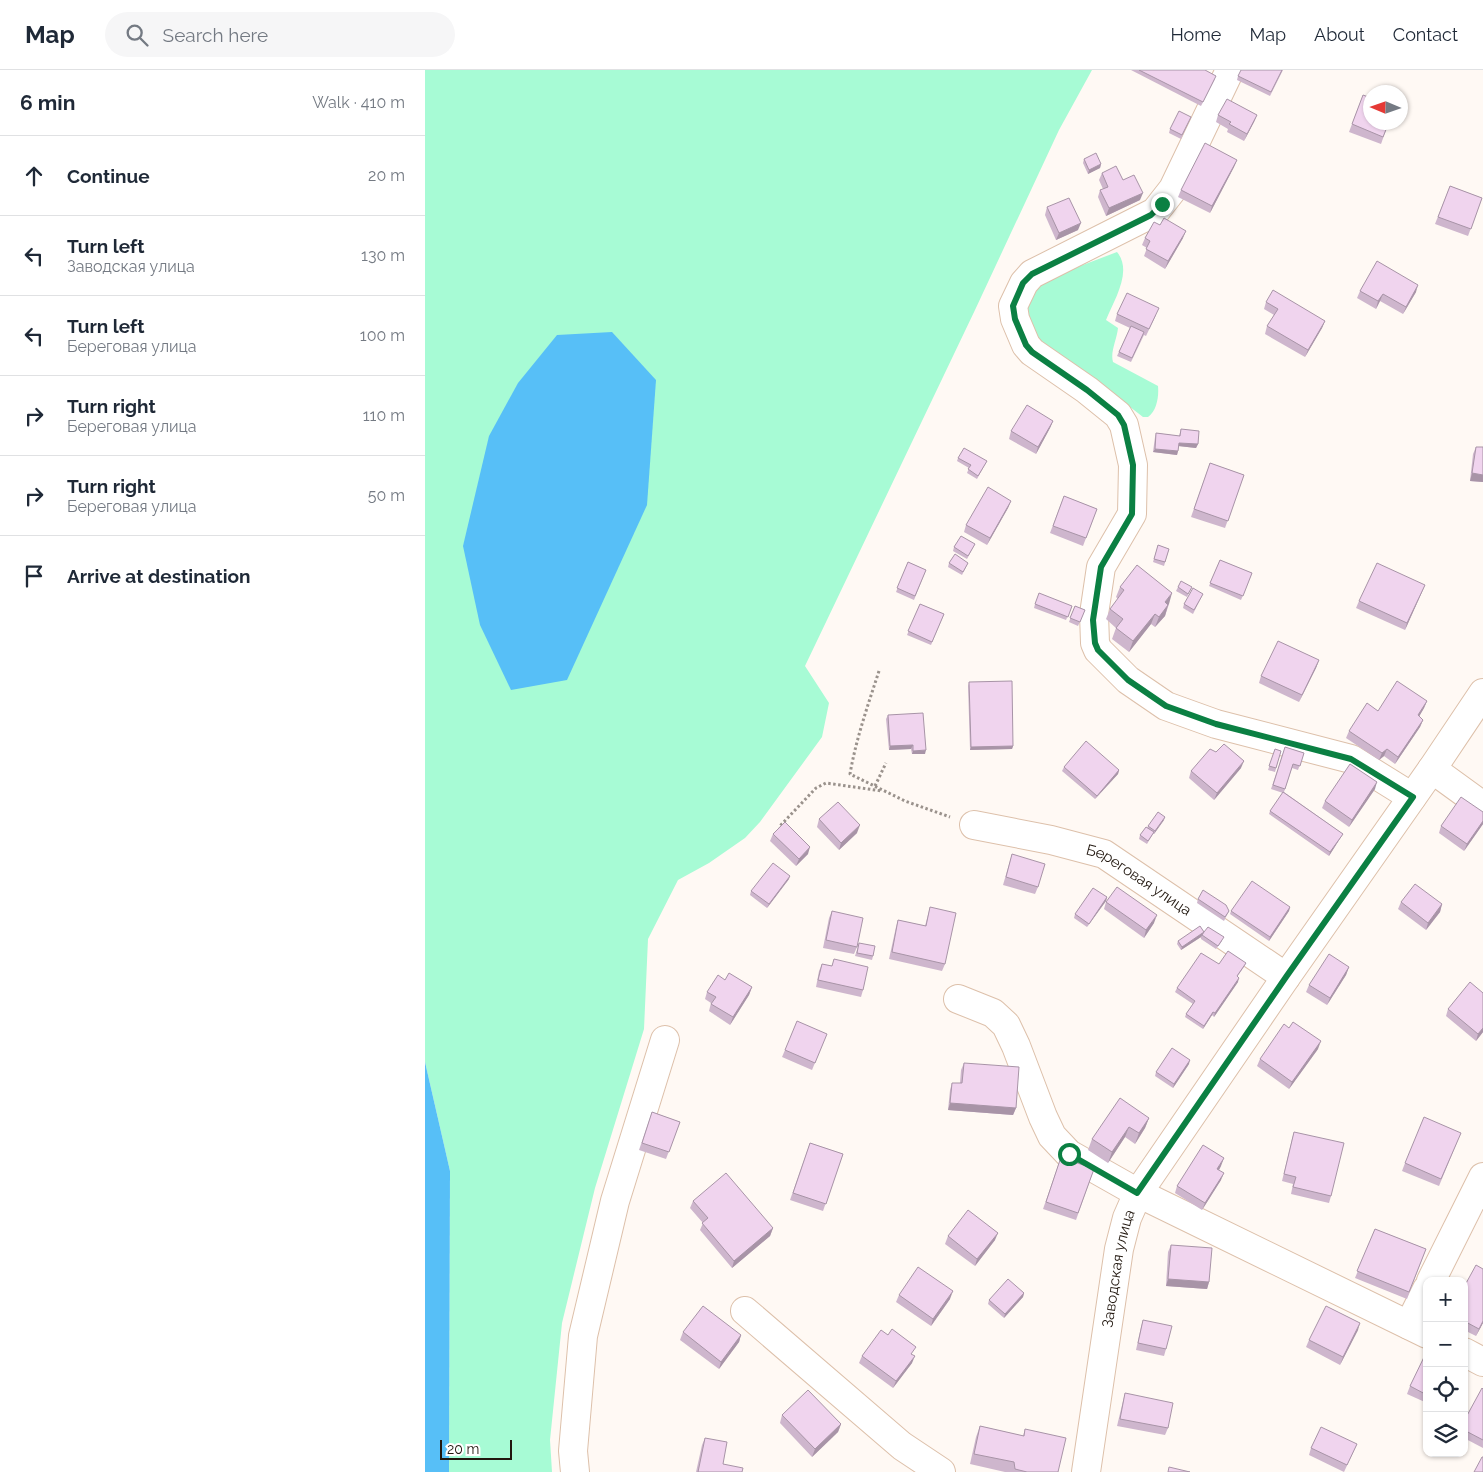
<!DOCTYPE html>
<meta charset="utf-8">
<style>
body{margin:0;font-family:Raleway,sans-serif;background:#f6f6f7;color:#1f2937}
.controls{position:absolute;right:15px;bottom:15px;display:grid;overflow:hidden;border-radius:10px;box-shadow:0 1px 4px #0004}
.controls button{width:45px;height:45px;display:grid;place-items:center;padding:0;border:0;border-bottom:1px solid #e0e1e3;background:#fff;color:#1f2937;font:25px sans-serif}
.compass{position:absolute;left:938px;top:15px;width:45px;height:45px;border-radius:50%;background:#fff;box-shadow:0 1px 4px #0004;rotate:272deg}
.scale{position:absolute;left:15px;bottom:12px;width:72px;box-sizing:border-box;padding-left:5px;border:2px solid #21170f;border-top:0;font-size:14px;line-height:18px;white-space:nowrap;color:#21170f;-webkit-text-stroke:4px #fff;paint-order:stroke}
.stop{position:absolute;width:15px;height:15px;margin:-11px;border:4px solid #0b8043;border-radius:50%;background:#fff}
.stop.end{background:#0b8043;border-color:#fff;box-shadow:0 1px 5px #0008}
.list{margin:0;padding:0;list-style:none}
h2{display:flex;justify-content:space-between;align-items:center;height:65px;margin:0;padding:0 20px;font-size:21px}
h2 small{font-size:16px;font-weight:400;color:#747a83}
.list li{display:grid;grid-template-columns:32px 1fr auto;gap:15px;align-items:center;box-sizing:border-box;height:80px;padding:0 20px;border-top:1px solid #e0e1e3}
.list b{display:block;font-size:19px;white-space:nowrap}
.list p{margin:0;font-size:16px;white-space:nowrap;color:#747a83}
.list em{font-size:16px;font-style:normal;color:#747a83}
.icon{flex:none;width:28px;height:28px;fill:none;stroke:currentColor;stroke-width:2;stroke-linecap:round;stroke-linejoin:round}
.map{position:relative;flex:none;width:1058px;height:1402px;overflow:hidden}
header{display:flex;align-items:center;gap:30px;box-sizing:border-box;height:70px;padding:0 25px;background:#fff;border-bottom:1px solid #e0e1e3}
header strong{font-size:24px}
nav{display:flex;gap:28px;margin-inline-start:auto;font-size:18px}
.search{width:350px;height:45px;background:#f6f6f7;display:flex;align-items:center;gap:12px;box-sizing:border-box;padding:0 18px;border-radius:28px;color:#747a83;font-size:19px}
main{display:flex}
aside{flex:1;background:#fff}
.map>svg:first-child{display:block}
.green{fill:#a7fbd5}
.water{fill:#57bff7}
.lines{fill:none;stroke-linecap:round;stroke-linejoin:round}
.minor-casing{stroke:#ddc0aa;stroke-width:30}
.path{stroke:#9a928c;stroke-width:3;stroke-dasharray:2.5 2.5;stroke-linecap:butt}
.minor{stroke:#fff;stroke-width:28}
.wall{fill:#ceb6cd}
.shaded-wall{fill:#a894a7}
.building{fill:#f0d4ee;stroke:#a894a7}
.route{stroke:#0b8043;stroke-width:6}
.labels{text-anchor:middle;stroke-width:4;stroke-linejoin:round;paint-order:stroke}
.street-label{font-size:15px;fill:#21170f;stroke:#fff}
</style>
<header>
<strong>Map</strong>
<div class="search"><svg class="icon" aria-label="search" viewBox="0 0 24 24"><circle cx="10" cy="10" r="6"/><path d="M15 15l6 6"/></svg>Search here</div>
<nav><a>Home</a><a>Map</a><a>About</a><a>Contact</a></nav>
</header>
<main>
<aside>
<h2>6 min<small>Walk · 410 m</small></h2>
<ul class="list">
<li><svg class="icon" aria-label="ahead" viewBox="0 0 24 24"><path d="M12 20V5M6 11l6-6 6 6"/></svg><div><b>Continue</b></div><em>20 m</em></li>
<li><svg class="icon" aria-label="left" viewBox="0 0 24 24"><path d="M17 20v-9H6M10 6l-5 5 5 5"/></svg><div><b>Turn left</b><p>Заводская улица</p></div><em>130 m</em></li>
<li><svg class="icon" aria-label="left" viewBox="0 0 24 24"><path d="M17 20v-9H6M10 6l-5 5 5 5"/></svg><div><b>Turn left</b><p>Береговая улица</p></div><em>100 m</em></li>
<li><svg class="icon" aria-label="right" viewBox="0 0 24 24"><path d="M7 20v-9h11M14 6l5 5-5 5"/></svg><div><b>Turn right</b><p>Береговая улица</p></div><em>110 m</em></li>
<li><svg class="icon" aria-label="right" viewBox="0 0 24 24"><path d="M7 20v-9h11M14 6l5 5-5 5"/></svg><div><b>Turn right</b><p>Береговая улица</p></div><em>50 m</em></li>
<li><svg class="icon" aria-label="arrive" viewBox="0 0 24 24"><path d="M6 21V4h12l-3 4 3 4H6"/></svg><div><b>Arrive at destination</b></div></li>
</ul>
</aside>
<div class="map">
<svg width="1058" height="1402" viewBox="0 0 1058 1402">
<rect width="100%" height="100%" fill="#fff9f4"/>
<g class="green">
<polygon points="0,0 667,0 634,60 550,240 380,596 404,633 397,667 335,752 320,768 284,793 253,810 223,869 219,959 170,1118 137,1253 125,1370 127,1402 24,1402 25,1101 0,992"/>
<path d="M692 182C708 201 689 230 681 250L693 258C692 269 685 282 688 292L733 316C734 326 732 341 723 347H718L651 295 642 294 611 275 598 233 621 209Z"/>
</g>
<g class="water">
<polygon points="187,262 231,310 222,435 142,610 86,620 55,555 38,476 64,366 93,313 132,265"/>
<polygon points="0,992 25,1101 24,1402 0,1402"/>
</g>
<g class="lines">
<defs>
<g id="minor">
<polyline points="805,0 748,119 730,142 607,204 599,213 588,236 590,249 601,275 607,282 662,320 693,345 699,355 708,395 707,444 676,497 669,544 670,573 673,580 703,610 741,636 791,654 926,689 987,727"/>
<polyline points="1007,699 1058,736"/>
<path id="s1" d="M549 755 626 770 679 784 861 907"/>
<polyline points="533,929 568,943 581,955 591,976 618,1047 627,1066 644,1084 713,1123 1002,1264"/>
<polyline points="1006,1211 1058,1107"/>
<polyline points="320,1241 477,1376 516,1402"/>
<polyline points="984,1255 1002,1219"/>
<polyline points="1039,1282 1058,1292"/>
<polyline points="150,1402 148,1381 158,1266 190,1131 240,970"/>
<path id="s2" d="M661 1402 694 1179 702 1148 713 1123 861 907 1007 699 1058 623"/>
</g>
</defs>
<use href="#minor" class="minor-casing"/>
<g class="path">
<path d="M454 601C443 635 431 669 425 704L480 731 525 747"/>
<polyline points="450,716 461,693"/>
<polyline points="356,759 354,757 391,718 401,713 457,721"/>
</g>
<use href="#minor" class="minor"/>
</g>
<g class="wall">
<polygon points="706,0 780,0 790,9 776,36"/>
<polygon points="858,0 845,26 812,10 813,6"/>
<polygon points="938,25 964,52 956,74 924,62"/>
<polygon points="793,45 832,45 829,52 819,71 802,62 803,59 791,52"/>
<polygon points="766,47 756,69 744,63 745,59"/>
<polygon points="659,89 676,94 675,98 663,104 658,93"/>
<polygon points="812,90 809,97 785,143 753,127 756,120"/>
<polygon points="677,103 698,110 715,130 681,146 673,127 675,120 678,119 674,110"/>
<polygon points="1025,116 1057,128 1043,166 1010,154"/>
<polygon points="622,137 653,160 631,170 620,145"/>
<polygon points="735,155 758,168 740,199 719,186 722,178 717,175 720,168"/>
<polygon points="935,221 991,222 978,244 955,231 951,239 932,228"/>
<polygon points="841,232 900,251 897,258 880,287 840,264 842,256 849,245 839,239"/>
<polygon points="692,244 731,245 721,266 719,265 706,292 692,286 705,258 690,251"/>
<polygon points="628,351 625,358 611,384 584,369 586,361"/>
<polygon points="756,359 773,374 771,378 754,376 752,385 728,382 730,367 731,363 754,366"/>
<polygon points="1051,377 1058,377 1058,412 1045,411 1048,384"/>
<polygon points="533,388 562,391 552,409 542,403 544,398 532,391"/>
<polygon points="785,393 819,405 800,458 766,447"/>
<polygon points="639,426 672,439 658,476 625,463"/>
<polygon points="586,431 583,438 562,475 539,462 541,455"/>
<polygon points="550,474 542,489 528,481 529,477"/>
<polygon points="733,475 744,479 739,496 728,492"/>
<polygon points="795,490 827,503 816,530 784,516"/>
<polygon points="483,492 501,500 489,530 471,522"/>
<polygon points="524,493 543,493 537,505 523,497"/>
<polygon points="1000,515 980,560 931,538 934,531"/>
<polygon points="695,517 744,534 740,546 730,557 726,554 704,582 687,569 691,558 681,549 685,539 693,529 691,527"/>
<polygon points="753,517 767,517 762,527 751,521"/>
<polygon points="778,524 768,544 758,538 759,534"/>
<polygon points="495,534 519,544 506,575 482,565"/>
<polygon points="610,534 647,536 641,550 609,538"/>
<polygon points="650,536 660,540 653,556 644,552"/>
<polygon points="894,590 891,598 874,632 834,613 836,606"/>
<polygon points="544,612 588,676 587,679 545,680 543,616"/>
<polygon points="1002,631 999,638 994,646 998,650 995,657 970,694 959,686 954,690 921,668 924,661 953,641"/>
<polygon points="463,645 500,684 487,684 486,679 464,680 461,649"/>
<polygon points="860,677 879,683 873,700 867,698 859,722 918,764 916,767 904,786 844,744 845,741 858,723 846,719"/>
<polygon points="850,679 856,681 850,702 843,700"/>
<polygon points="639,697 694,700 693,704 670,729 637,701"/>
<polygon points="816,698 789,730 764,708 766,701"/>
<polygon points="950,719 924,757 897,738 900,731"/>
<polygon points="1058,742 1058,754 1039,781 1014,763 1016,756"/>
<polygon points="394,749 432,763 414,780 392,757"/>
<polygon points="739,750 729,764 728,764 722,774 714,769 715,765 722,758 723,756"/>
<polygon points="348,764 383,784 371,796 345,771"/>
<polygon points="587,784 613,817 610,824 578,815"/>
<polygon points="364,809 342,838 325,825 326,821"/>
<polygon points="682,827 681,831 662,857 649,848 650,844"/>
<polygon points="773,829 804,841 799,851 772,833"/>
<polygon points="681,832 729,853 719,868 679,839"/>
<polygon points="976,832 1017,834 1015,842 1001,860 973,839"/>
<polygon points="505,837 520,894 517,901 464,889 471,857 473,850 500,856"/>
<polygon points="865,837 864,841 844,871 805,844 806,841"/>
<polygon points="407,841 432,877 429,884 398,878 404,848"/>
<polygon points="779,862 797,871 791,879 776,869 776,867 756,880 752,874 753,871"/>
<polygon points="434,873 448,886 447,890 430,886"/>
<polygon points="409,889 438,920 436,927 391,917 394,901 397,894 407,896"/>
<polygon points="821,893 819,897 812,907 813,912 789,947 787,945 778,959 760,947 761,944 768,934 750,922 752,918 794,894"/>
<polygon points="924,897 921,905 902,935 881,922 884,915"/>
<polygon points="300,910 327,917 324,925 305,955 284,941 286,933 280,929 282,922"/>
<polygon points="1058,923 1058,962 1051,971 1021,946 1023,939"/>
<polygon points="399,971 387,1000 357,987 360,980"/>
<polygon points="893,979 864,1019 832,996 835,989"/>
<polygon points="539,993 591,1038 588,1045 523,1040 525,1020 527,1013 535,1013 536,1000"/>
<polygon points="764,994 748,1018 730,1006 731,1002"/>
<polygon points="227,1042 255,1052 241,1089 214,1080"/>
<polygon points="724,1048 720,1058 710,1074 700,1067 683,1093 663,1080 667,1069"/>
<polygon points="869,1062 906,1126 904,1133 866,1124 868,1114 857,1111 867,1069"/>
<polygon points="1033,1070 1014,1116 977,1101 980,1093"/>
<polygon points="385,1073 418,1084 398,1141 365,1130"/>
<polygon points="636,1087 669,1099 651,1150 618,1139"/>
<polygon points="796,1096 794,1100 796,1110 777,1140 750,1123 752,1116"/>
<polygon points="268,1131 348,1158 345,1166 307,1198 275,1160 278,1153 265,1138"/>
<polygon points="950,1159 1001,1179 982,1229 930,1208"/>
<polygon points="523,1166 570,1170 550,1196 520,1174"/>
<polygon points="746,1175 784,1212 782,1219 741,1216 743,1182"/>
<polygon points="1058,1199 1058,1253 1051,1266 1039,1260 1039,1217"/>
<polygon points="599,1223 598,1227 579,1248 563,1234 564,1230"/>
<polygon points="474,1225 525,1229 506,1256 471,1232"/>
<polygon points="718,1250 741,1279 739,1286 711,1280 716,1257"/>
<polygon points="933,1260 915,1295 881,1277 884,1270"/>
<polygon points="258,1262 316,1265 314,1272 294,1299 255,1270"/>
<polygon points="1002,1283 1002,1333 982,1324 985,1316"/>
<polygon points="488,1285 487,1293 468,1318 434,1293 437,1286"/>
<polygon points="1058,1319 1058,1378 1039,1368 1039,1351"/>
<polygon points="700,1323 743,1358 740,1365 692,1356 698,1331"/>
<polygon points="357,1345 416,1354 413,1362 387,1387 355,1353"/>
<polygon points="555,1356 598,1366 600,1359 633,1402 580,1402 545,1394 551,1367"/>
<polygon points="280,1368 298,1394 317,1402 271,1402 277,1375"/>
<polygon points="932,1374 919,1402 884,1385 886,1378"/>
</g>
<g class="shaded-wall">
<polygon points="832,45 829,52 819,71 822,64"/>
<polygon points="812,90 809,97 785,143 787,136"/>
<polygon points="676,94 675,98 663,104 664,100"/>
<polygon points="718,123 715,130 681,146 684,138"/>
<polygon points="656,153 653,160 631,170 634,163"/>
<polygon points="761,161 758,168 740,199 743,191"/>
<polygon points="993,215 991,222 978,244 981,237"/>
<polygon points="958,224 955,231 951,239 953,231"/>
<polygon points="900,251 897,258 880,287 883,280"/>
<polygon points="628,351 625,358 611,384 613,377"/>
<polygon points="754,373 773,374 771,378 753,376"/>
<polygon points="730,379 753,381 752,385 728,382"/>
<polygon points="1047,403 1058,405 1058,412 1045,411"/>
<polygon points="586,431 583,438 562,475 565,468"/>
<polygon points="1000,515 997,522 980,560 982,553"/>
<polygon points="747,523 744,534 736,543 740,532"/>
<polygon points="743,535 740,546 730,557 734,547"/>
<polygon points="730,544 726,554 704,582 708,571"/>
<polygon points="894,590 891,598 874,632 877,625"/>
<polygon points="1002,631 999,638 991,652 993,645"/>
<polygon points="998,650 995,657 970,694 973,687"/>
<polygon points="488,675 486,679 464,680 465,676"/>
<polygon points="588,676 587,679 545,680 546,677"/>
<polygon points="962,679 959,686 954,690 957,683"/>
<polygon points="501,680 500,684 487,684 488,681"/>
<polygon points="819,691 816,698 789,730 792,723"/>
<polygon points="694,700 693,704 670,729 672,726"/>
<polygon points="952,712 950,719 924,757 927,750"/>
<polygon points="740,747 739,750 729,764 730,761"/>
<polygon points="1058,751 1058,754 1039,781 1042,774"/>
<polygon points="435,755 432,763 414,780 416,773"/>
<polygon points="918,764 916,767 904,786 905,782"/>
<polygon points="385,777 383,784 371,796 374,789"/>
<polygon points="365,806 364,809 342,838 344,834"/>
<polygon points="682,827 681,831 662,857"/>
<polygon points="1017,834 1015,842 1001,860 1003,853"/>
<polygon points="865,837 864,841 844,871 845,867"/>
<polygon points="732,845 729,853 719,868 721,860"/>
<polygon points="779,862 776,867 756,880 757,877"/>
<polygon points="924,897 921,905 902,935 905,928"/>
<polygon points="814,908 813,912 789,947 790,943"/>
<polygon points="327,917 324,925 305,955 308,947"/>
<polygon points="788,942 787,945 778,959 779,956"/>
<polygon points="1058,958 1058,962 1051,971 1053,964"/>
<polygon points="896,971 893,979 864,1019 867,1012"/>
<polygon points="765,990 764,994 748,1018 749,1014"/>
<polygon points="525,1033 591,1038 588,1045 523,1040"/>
<polygon points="724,1048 720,1058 710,1074 714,1063"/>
<polygon points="704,1057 700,1067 683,1093 687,1082"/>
<polygon points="799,1088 796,1096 790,1107 792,1099"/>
<polygon points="799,1103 796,1110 777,1140 780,1133"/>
<polygon points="348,1158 345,1166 307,1198 309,1191"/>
<polygon points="573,1163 570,1170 550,1196 552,1189"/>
<polygon points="743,1209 784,1212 782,1219 741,1216"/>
<polygon points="528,1221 525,1229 506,1256 508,1249"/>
<polygon points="599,1223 598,1227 579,1248 580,1244"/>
<polygon points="1058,1251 1058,1253 1051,1266 1054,1259"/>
<polygon points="935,1253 933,1260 915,1295 918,1287"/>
<polygon points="316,1265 314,1272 294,1299 296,1292"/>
<polygon points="490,1286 487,1293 468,1318 471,1311"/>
<polygon points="416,1354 413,1362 387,1387 390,1379"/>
</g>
<g class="building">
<polygon points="714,0 780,0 791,6 778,32"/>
<polygon points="816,0 857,0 846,22 813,6"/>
<polygon points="938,25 946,28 946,52 964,52 958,67 927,54"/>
<polygon points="802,29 832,45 822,64 804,54 806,52 793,45"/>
<polygon points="754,41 766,47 757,65 745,59"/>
<polygon points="780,73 812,90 787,136 756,120"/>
<polygon points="671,83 676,94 664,100 659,89"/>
<polygon points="691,96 698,110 709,105 718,123 684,138 675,120 683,117 677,103"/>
<polygon points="1025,116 1057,128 1046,159 1013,147"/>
<polygon points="644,128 656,153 634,163 622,137"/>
<polygon points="739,148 761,161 743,191 721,179 725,171 720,168 729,152 735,155"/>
<polygon points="952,191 993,215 981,237 958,224 953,231 935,221"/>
<polygon points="848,220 900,251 883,280 842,256 853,239 841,232"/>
<polygon points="702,223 734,238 724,259 692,244"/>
<polygon points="706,256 719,262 707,288 694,282"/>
<polygon points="602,335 628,351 613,377 586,361"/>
<polygon points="756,359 774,361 773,374 754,373 753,381 730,379 731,363 755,366"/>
<polygon points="1051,377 1058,377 1058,405 1047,403"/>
<polygon points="539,378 562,391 553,406 543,399 546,395 533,388"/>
<polygon points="785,393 819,405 803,451 769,439"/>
<polygon points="563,417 586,431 565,468 541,455"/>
<polygon points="639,426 672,439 661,468 628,456"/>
<polygon points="536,466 550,474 543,486 529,477"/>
<polygon points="733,475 744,479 740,492 729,489"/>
<polygon points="530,484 543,493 538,502 524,493"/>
<polygon points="795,490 827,503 818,526 785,513"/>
<polygon points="483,492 501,500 490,526 472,518"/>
<polygon points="952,493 1000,515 982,553 934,531"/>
<polygon points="712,495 747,523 740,532 743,535 734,547 730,544 708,571 691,558 698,549 685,539 699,520 695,517"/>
<polygon points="756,511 767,517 763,524 753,517"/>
<polygon points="768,518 778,524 769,540 759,534"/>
<polygon points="614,523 647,536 643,547 610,534"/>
<polygon points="495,534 519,544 507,572 483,561"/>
<polygon points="650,536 660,540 655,552 645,548"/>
<polygon points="853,571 894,590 877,625 836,606"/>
<polygon points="587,611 588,676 546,677 544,612"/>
<polygon points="972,611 1002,631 993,645 998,650 973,687 962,679 957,683 924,661 942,633 953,641"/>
<polygon points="498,643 501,680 488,681 488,675 465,676 463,645"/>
<polygon points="661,671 694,700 672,726 639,697"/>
<polygon points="799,674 819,691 792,723 766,701 785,679 791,682"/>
<polygon points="860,677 879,683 875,696 868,694 860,719 848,715"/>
<polygon points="850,679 856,681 851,698 844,696"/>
<polygon points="925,694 952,712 927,750 900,731"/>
<polygon points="858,722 918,764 905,782 845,741"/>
<polygon points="1036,727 1058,742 1058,751 1042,774 1016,756"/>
<polygon points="413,732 435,755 416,773 394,749"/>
<polygon points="733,742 740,747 730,761 723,756"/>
<polygon points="360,752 385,777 374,789 348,764"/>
<polygon points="721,757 729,762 723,771 715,765"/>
<polygon points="587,784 620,794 613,817 581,807"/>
<polygon points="348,793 365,806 344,834 326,821"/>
<polygon points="827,811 865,837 845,867 806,841"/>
<polygon points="990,814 1017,834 1003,853 976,832"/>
<polygon points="692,817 732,845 721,860 681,832"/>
<polygon points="668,818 682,827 664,854 650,844"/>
<polygon points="778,820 801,835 804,841 800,847 773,829"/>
<polygon points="505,837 531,843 520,894 467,882 473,850 501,856"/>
<polygon points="407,841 438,848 432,877 401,870"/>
<polygon points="775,856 779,862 783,857 799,867 793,876 777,865 779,862 757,877 753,871"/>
<polygon points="434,873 450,876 448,886 432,883"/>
<polygon points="803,881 821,893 812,906 814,908 790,943 788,942 779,956 761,944 770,931 752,918 776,883 794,894"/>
<polygon points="904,884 924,897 905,928 884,915"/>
<polygon points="409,889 443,897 438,920 393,910 397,894 407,896"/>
<polygon points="304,903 327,917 308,947 286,934 291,927 282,922 293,905 300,910"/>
<polygon points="1045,912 1058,923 1058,958 1053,964 1023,939"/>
<polygon points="372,951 402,964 390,993 360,980"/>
<polygon points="868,952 896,971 867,1012 835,989 859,954 864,958"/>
<polygon points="747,978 765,990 749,1014 731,1002"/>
<polygon points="539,993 594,997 591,1038 525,1033 527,1013 537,1013"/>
<polygon points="695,1028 724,1048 714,1063 704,1057 687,1082 667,1069"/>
<polygon points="227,1042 255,1052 244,1082 217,1073"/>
<polygon points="999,1047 1036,1063 1016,1109 980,1093"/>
<polygon points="869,1062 919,1073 906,1126 868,1117 871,1107 859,1104"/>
<polygon points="385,1073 418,1084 401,1134 368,1123"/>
<polygon points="778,1075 799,1088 792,1099 799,1103 780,1133 752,1116"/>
<polygon points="636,1087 669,1099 653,1143 621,1132"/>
<polygon points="301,1103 348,1158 309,1191 277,1153 283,1148 268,1131"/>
<polygon points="543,1140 573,1163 552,1189 523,1166"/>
<polygon points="950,1159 1001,1179 984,1222 932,1201"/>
<polygon points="746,1175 787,1178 784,1212 743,1209"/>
<polygon points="1051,1195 1058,1199 1058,1251 1054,1259 1039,1251 1039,1217"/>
<polygon points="493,1197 528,1221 508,1249 474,1225"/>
<polygon points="583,1209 599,1223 580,1244 564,1230"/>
<polygon points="278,1236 316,1265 296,1292 258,1262"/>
<polygon points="901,1236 935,1253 918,1287 884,1270"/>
<polygon points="718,1250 747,1256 741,1279 713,1273"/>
<polygon points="467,1259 491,1277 486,1284 490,1286 471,1311 437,1286 456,1260 463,1265"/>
<polygon points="1001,1283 1002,1283 1002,1325 985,1316"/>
<polygon points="1057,1318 1058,1319 1058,1370 1039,1360 1039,1351"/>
<polygon points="383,1320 416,1354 390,1379 357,1345"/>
<polygon points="700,1323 748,1333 743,1358 695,1349"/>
<polygon points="555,1356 599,1366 600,1359 641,1368 633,1402 602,1402 590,1399 589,1392 549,1384"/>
<polygon points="896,1357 932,1374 922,1395 886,1378"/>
<polygon points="280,1368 302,1372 298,1394 318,1398 317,1402 273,1402"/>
<polygon points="1057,1387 1058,1387 1058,1402 1049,1402"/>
<polygon points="744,1397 765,1402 743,1402"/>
</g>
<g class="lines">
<polyline class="route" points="644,1084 712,1123 861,907 988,727 926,689 791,654 741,636 703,610 673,580 670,573 668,550 676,497 707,444 708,395 699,355 693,345 662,320 607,282 601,275 590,249 588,236 598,213 607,204 726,145 737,134"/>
</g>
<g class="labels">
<g class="street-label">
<text dy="5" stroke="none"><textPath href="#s1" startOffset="176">Береговая улица</textPath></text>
<text dy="5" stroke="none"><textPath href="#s2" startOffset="206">Заводская улица</textPath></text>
</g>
</g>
</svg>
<div class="controls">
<button>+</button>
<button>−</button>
<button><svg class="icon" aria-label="locate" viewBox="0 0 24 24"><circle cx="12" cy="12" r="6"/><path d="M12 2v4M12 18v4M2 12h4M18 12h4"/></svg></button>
<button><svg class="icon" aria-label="layers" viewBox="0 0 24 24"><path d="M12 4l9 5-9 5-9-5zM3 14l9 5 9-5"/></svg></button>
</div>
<svg class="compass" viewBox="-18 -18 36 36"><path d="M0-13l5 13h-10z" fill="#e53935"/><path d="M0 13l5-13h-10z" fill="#747a83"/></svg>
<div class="scale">20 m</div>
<div class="stop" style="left:644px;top:1084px"></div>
<div class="stop end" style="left:737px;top:134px"></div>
</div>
</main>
